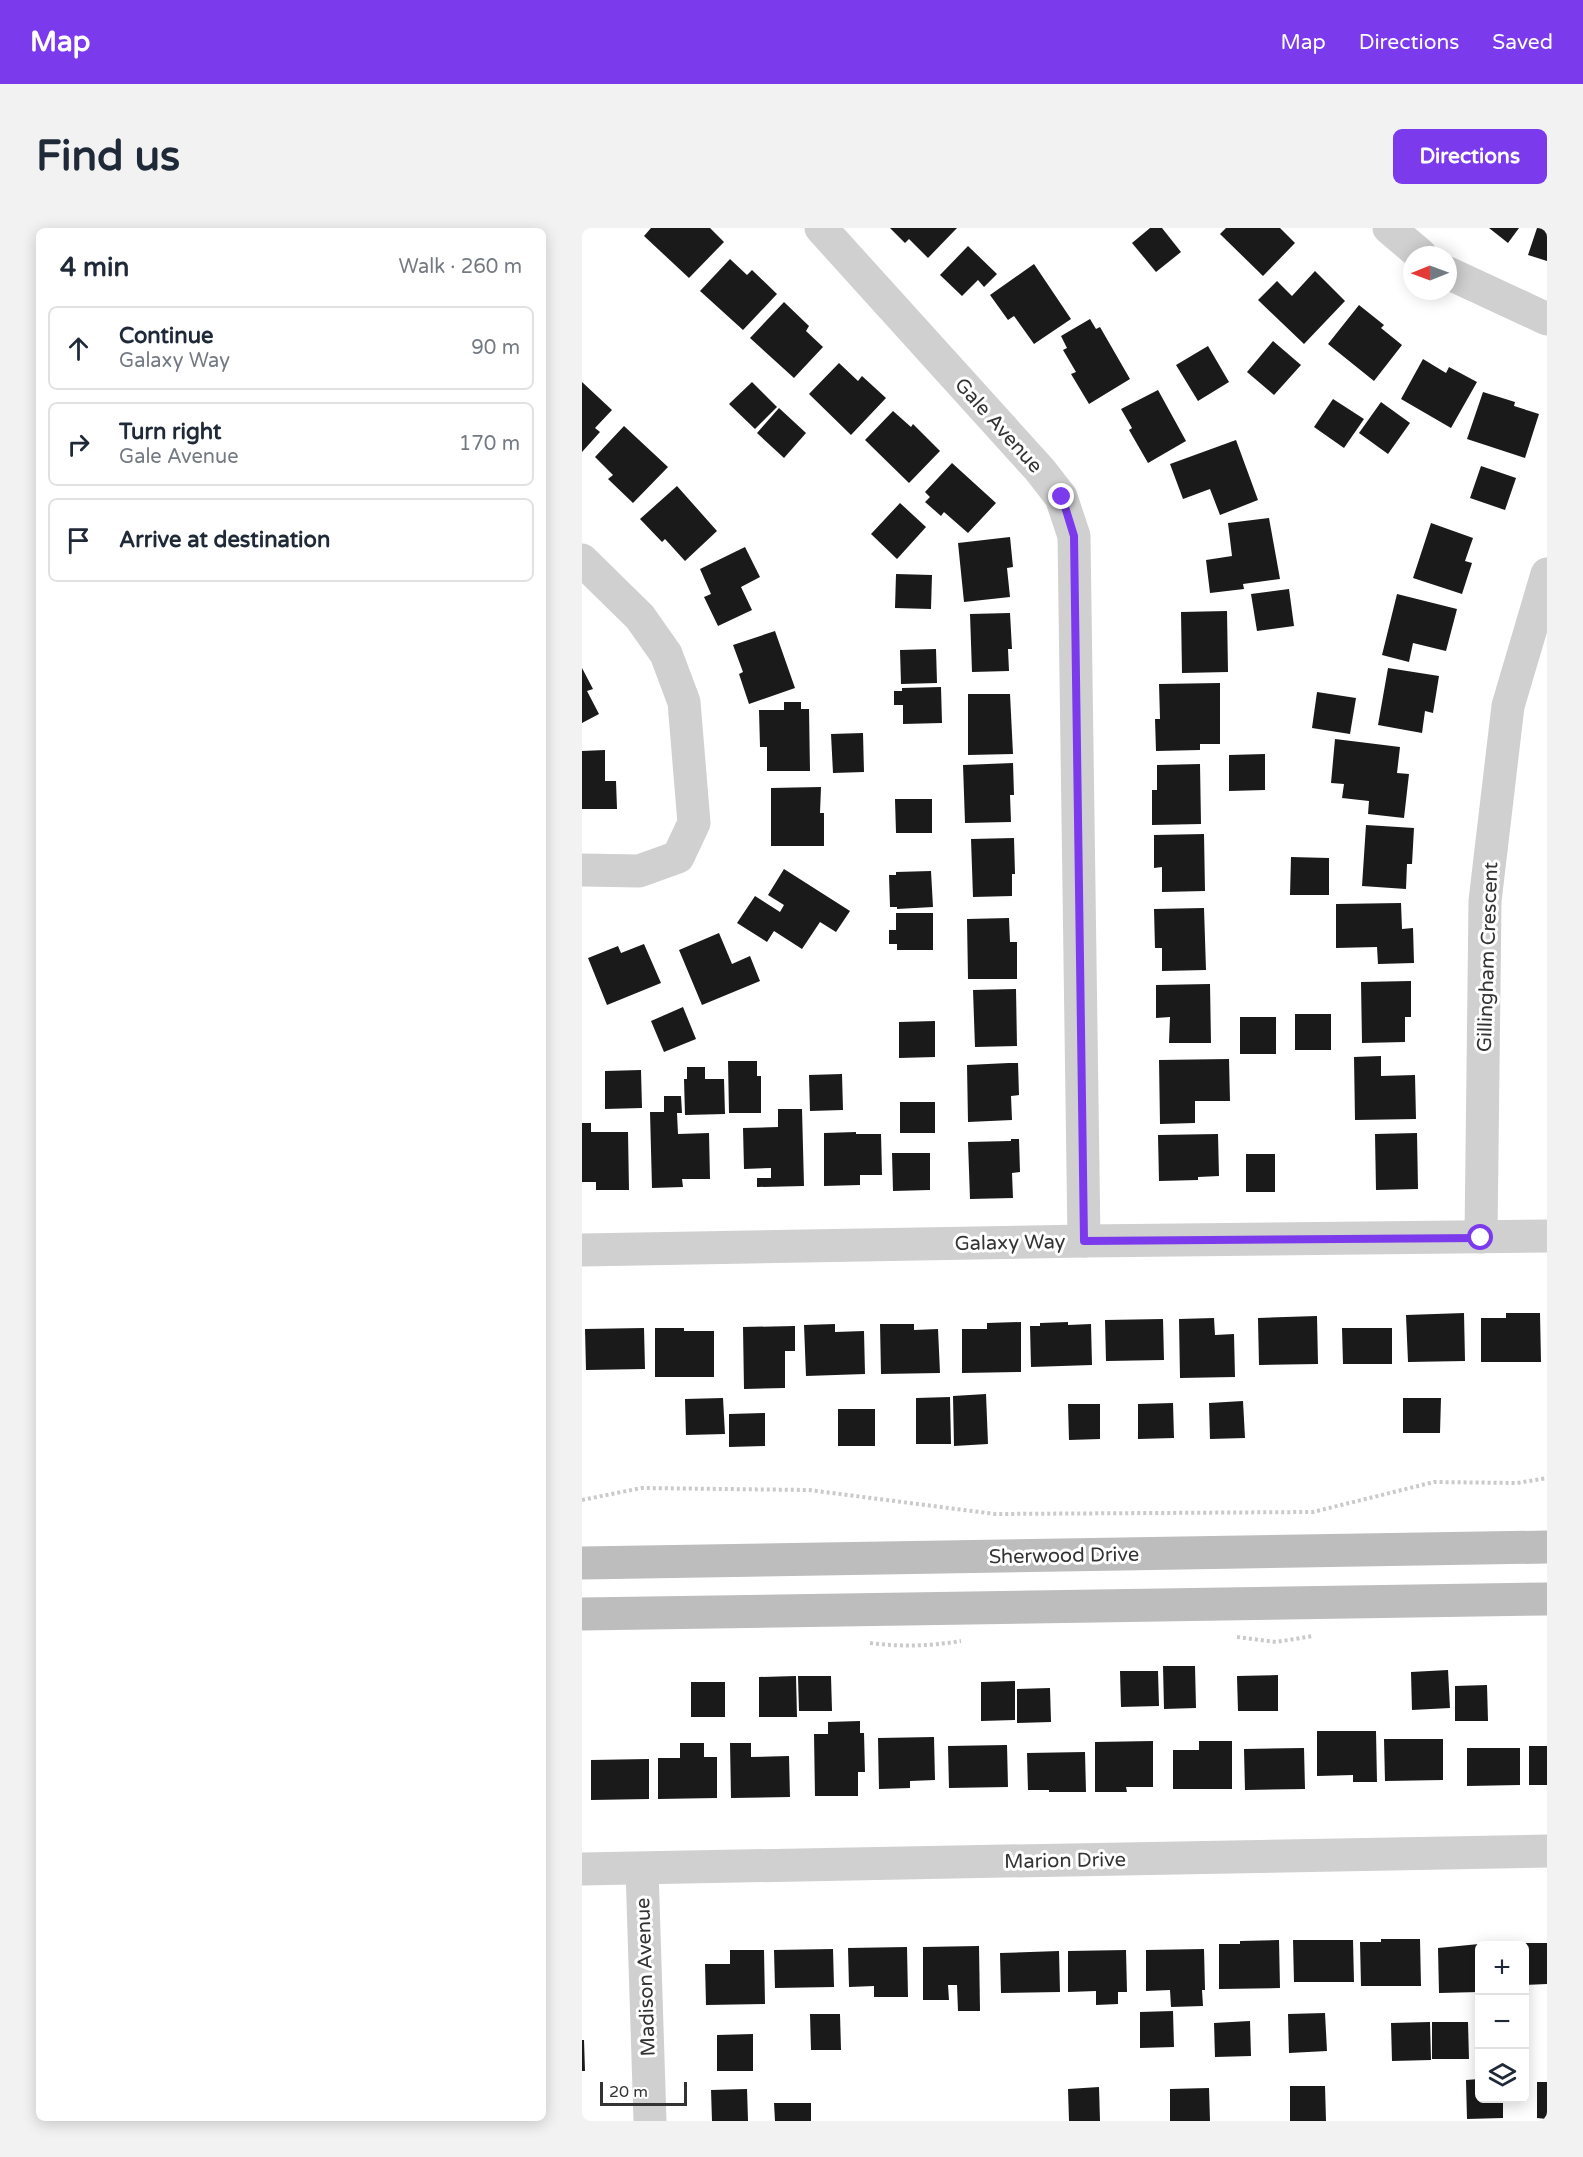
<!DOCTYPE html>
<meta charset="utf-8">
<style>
body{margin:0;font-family:"Varela Round",sans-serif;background:#f2f2f3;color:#1f2937}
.controls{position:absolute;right:18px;bottom:18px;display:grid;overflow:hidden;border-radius:9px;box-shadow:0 3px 15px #0003}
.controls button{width:54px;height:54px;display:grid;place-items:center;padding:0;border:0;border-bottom:2px solid #e0e1e3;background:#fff;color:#1f2937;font:30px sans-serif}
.compass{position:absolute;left:821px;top:18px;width:54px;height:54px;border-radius:50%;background:#fff;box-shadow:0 3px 15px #0003;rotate:269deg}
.scale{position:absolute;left:18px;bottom:15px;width:87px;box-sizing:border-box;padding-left:6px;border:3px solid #333;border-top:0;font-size:16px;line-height:21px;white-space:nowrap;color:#333;-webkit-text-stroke:4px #fff;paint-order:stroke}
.stop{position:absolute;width:18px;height:18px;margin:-14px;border:4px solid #7c3aed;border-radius:50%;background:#fff}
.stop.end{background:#7c3aed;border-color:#fff;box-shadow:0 2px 6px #0008}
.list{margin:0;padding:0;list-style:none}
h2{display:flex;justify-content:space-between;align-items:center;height:78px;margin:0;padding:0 24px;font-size:26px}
h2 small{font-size:20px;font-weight:400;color:#747a83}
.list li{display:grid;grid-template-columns:39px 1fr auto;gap:18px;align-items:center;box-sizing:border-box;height:84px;margin:0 12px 12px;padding:0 12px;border:2px solid #e0e1e3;border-radius:9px}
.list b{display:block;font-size:22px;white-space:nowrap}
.list p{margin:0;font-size:20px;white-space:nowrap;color:#747a83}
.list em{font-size:20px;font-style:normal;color:#747a83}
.icon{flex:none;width:33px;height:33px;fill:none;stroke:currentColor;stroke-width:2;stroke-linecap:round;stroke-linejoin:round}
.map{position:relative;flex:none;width:965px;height:1893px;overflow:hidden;border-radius:9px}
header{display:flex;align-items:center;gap:36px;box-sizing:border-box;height:84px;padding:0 30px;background:#7c3aed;color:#fff}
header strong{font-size:28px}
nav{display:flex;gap:33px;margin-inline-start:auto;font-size:21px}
.intro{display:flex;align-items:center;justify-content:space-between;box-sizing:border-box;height:144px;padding:0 36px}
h1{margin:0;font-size:42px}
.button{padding:15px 27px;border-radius:9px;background:#7c3aed;color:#fff;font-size:21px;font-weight:700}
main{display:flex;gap:36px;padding:0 36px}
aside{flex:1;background:#fff;border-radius:9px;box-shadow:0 3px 15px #0003}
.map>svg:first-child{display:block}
.building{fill:#1a1a1a}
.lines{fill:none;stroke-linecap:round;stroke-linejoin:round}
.path{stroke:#cacaca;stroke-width:4;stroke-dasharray:3 3;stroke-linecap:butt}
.street{stroke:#d0d0d0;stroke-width:33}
.secondary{stroke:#bdbdbd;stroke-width:33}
.route{stroke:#7c3aed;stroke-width:8}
.labels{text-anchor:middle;stroke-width:6;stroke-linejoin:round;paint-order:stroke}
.street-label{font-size:20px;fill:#333;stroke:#fff}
</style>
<header>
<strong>Map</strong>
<nav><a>Map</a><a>Directions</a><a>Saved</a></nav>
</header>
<div class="intro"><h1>Find us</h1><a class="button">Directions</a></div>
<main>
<aside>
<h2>4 min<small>Walk · 260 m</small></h2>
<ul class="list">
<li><svg class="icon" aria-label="ahead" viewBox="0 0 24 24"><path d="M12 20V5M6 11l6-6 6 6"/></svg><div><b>Continue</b><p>Galaxy Way</p></div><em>90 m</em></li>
<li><svg class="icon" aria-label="right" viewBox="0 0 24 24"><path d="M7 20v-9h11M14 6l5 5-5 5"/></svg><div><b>Turn right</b><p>Gale Avenue</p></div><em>170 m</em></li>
<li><svg class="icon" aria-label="arrive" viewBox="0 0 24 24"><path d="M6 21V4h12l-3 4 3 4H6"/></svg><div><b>Arrive at destination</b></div></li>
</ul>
</aside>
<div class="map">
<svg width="965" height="1893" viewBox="0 0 965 1893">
<rect width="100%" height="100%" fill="#fff"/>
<g class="building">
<polygon points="69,0 128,0 142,14 107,50 62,8"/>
<polygon points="308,0 375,0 346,30 327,11 323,15"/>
<polygon points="568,0 580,0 599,24 574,44 550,15"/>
<polygon points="644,0 698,0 713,15 681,48 638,6"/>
<polygon points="907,0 937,0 926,15"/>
<polygon points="955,0 965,0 965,33 946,27"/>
<polygon points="386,18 415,46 402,59 396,52 380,68 358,47"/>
<polygon points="148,31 165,47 170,42 195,66 161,102 118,63"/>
<polygon points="452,36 489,91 452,116 432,88 426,92 408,67"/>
<polygon points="733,43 763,73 722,116 676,72 695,53 710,68"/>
<polygon points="202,74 227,98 224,103 241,119 212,150 168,110"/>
<polygon points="777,77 802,97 799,100 820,117 792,153 746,116"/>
<polygon points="508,91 514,101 518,99 548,151 507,176 489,146 494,144 481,122 485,120 479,108"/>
<polygon points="691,113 719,137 692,167 665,144"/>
<polygon points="626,118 647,154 616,173 594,137"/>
<polygon points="841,131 864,145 867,139 895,154 869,200 819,171"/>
<polygon points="257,135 276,153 280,148 304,170 269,207 227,166"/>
<polygon points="0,154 30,182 13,200 18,204 0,224"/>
<polygon points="170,154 195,179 173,201 147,176"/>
<polygon points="576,162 604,213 566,235 547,202 550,200 539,181"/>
<polygon points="901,164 933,174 932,178 957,186 943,230 885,211"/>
<polygon points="751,171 782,191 762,220 732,199"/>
<polygon points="799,174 828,195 806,226 777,205"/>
<polygon points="197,180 224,205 202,230 175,205"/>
<polygon points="311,183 329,199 331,196 358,223 327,255 283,212"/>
<polygon points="42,198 86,239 51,275 26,251 31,247 13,229"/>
<polygon points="654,212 676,272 638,287 628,261 601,271 588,236"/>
<polygon points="370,235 414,275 386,305 362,284 359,288 343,274 348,269 343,264"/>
<polygon points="899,238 934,250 923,282 888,270"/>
<polygon points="95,258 135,303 103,333 83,311 80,314 58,291"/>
<polygon points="318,275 344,299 315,331 289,306"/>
<polygon points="687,290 698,351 661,356 662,361 628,365 624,332 650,328 646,295"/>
<polygon points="849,295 891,310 883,333 890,335 880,366 831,350"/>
<polygon points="428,309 431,339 425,340 428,369 382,374 376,315"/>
<polygon points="163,319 178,349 159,359 170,382 136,398 122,369 129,366 118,341"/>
<polygon points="314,346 350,347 349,381 313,380"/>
<polygon points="707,361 712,398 675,403 669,366"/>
<polygon points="815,366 875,381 864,423 831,415 827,434 800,427"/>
<polygon points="645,383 646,444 600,445 599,384"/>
<polygon points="428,385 430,421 426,421 427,443 390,444 388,386"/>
<polygon points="193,403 213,460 167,476 157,446 161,444 151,417"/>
<polygon points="354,421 355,455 319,456 318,422"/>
<polygon points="0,440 11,461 5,463 17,486 0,495"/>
<polygon points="806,440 857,448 851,485 843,483 840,505 796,497"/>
<polygon points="638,455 638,516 618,516 618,522 574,523 573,491 578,491 577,456"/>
<polygon points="359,459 360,495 321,496 321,477 312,477 312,463 320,463 320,460"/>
<polygon points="735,464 774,470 768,506 730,500"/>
<polygon points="386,466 428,466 431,526 386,527"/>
<polygon points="202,474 219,474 219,481 227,481 228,543 185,543 185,519 178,519 177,482 202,482"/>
<polygon points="281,505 282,544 251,545 249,506"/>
<polygon points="753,511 818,519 815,545 827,546 822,590 786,586 787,573 760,570 762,556 749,555"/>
<polygon points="23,522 23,553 34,553 35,581 0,581 0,523"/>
<polygon points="683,526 683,562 647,563 647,527"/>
<polygon points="431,535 432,567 428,567 429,594 383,595 381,537"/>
<polygon points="618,536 619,596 570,597 570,562 575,562 575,537"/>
<polygon points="239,559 238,585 242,585 242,618 189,618 189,560"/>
<polygon points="313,571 350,571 350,605 314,605"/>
<polygon points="784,597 832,600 830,636 825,636 824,661 780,658"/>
<polygon points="622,606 623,663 580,664 580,639 572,640 572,607"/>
<polygon points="432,610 433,646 430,646 430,668 391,669 389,611"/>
<polygon points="709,629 747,630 747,667 708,667"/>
<polygon points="202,641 268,683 254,704 238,694 220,721 192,703 185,714 155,695 173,668 198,684 202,677 186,667"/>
<polygon points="349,643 351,679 315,681 315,679 308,679 307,647 314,647 314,644"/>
<polygon points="819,675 820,701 831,700 832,735 796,736 795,719 754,720 754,676"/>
<polygon points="622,680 624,742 580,743 580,720 573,720 572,681"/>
<polygon points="314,685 351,685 351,722 315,722 315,716 307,716 307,702 314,702"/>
<polygon points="427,690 428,714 435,714 435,751 386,751 385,691"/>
<polygon points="137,705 150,736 168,728 178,753 120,777 97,722"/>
<polygon points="62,716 79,755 25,777 6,730 36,718 39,725"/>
<polygon points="829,753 829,789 823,789 823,814 780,815 779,754"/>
<polygon points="628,756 629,815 587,815 588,789 574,790 574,757"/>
<polygon points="434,761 435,818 393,819 391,762"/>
<polygon points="101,779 114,811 82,824 69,793"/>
<rect x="713" y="786" width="36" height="36"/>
<rect x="658" y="789" width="36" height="37"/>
<polygon points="353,793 353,829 317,830 317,794"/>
<polygon points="799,828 799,848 833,847 834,891 773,892 772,829"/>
<polygon points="647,831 648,873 613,873 613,895 578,896 577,832"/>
<polygon points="146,833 175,833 175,848 179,848 179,885 147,885"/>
<polygon points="427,835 436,835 437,867 429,868 430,892 386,894 385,837"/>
<polygon points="105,839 123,839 123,851 142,851 143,886 103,887 102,851 105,851"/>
<polygon points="59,842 60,880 23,881 23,843"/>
<polygon points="260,846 261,882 228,883 227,847"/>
<polygon points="82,868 99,868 100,885 95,885 96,906 127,905 128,951 100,951 101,959 70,960 68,884 82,884"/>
<rect x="318" y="874" width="35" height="31"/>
<polygon points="196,881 220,881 222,958 175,959 175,950 189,950 189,940 162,941 161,900 196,899"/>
<polygon points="0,895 9,895 9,904 46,904 47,962 14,962 14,954 0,954"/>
<polygon points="274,904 274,906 299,906 300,947 278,947 278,957 242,958 242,905"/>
<polygon points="835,905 836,961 794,962 793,906"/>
<polygon points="636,906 637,948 616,949 616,952 577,953 576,907"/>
<polygon points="429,911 437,911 438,944 430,945 431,970 388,971 386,914 429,913"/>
<polygon points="310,925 348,925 348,962 311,963"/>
<rect x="664" y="926" width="29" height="38"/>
<polygon points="882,1085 883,1133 826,1134 824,1087"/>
<polygon points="924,1085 958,1085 959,1134 899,1134 899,1090 924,1090"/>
<polygon points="735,1088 736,1136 677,1137 676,1090"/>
<polygon points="632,1090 633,1107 652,1106 653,1149 598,1150 597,1091"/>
<polygon points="581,1091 582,1132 524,1133 523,1092"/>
<polygon points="439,1094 439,1144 380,1145 380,1101 405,1101 405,1095"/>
<polygon points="486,1094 486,1097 509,1096 510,1137 449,1139 448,1098 458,1098 458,1095"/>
<polygon points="253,1096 253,1104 282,1103 283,1146 224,1148 222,1097"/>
<polygon points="298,1096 332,1096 332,1102 356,1101 358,1145 299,1146"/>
<polygon points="213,1098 213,1123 203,1123 203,1160 162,1161 161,1099"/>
<polygon points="62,1100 63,1141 4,1142 3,1101"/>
<polygon points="73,1100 102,1100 102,1103 132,1103 132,1149 73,1149"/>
<polygon points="760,1100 810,1100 810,1136 761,1136"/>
<polygon points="404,1166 406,1216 372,1218 371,1168"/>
<polygon points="368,1169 369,1216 334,1216 334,1170"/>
<polygon points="141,1170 143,1206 104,1207 103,1171"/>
<polygon points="821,1170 859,1170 858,1205 821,1205"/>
<polygon points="661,1173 663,1210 628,1211 627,1175"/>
<polygon points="591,1175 592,1210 556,1211 556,1176"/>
<polygon points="486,1176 518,1176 518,1211 487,1212"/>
<rect x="256" y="1181" width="37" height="37"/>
<polygon points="183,1185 183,1218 147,1219 147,1186"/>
<polygon points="581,1438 613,1438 614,1480 582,1481"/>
<polygon points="866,1442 868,1480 830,1482 829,1444"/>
<polygon points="538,1443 576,1443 577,1478 539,1479"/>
<polygon points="696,1447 696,1483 656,1483 655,1448"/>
<polygon points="214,1448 215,1489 177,1489 177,1449"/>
<polygon points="216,1448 249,1448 250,1483 217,1483"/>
<polygon points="433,1453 433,1492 399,1493 399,1454"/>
<rect x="109" y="1454" width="34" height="35"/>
<polygon points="905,1457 906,1493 873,1493 873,1458"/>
<polygon points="468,1460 469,1494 435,1495 435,1461"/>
<polygon points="278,1493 278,1505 282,1505 283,1544 276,1544 276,1568 233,1568 232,1506 246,1506 246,1494"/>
<polygon points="735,1503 794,1503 795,1554 771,1554 771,1547 735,1548"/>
<polygon points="352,1509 353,1552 328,1553 328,1560 297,1561 296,1510"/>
<polygon points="802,1511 861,1511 861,1552 803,1553"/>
<polygon points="571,1513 571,1559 544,1559 545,1564 513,1564 513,1514"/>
<polygon points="617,1513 650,1513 650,1561 591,1561 591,1522 617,1522"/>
<polygon points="98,1515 122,1515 122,1529 135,1529 135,1570 76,1571 76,1530 98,1530"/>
<polygon points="148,1515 169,1515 169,1529 207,1528 208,1569 149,1570"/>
<polygon points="425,1517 426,1559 367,1560 366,1518"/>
<rect x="947" y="1518" width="18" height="39"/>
<polygon points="722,1520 723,1561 663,1562 662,1521"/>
<polygon points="885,1520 938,1520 938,1557 885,1558"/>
<polygon points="503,1524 504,1564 467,1564 467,1562 446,1562 445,1525"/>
<polygon points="67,1531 67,1571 9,1572 9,1532"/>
<polygon points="799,1711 838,1711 839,1758 779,1758 778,1714 799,1714"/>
<polygon points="697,1712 698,1760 637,1761 637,1716 658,1716 658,1713"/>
<polygon points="711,1712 771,1712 772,1754 712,1754"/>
<polygon points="942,1715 965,1715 965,1756 942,1757"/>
<polygon points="897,1716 897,1764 857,1765 856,1720"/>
<polygon points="397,1718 398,1783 376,1783 375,1757 366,1757 367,1772 341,1772 341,1719"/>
<polygon points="325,1719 326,1769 292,1769 292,1758 267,1759 266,1720"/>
<polygon points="251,1721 252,1759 193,1760 192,1722"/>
<polygon points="622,1721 623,1762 620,1762 621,1778 589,1779 588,1762 564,1763 564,1722"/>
<polygon points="148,1722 182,1722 183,1776 124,1777 123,1736 148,1736"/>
<polygon points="544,1722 545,1764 536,1764 536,1776 514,1777 514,1763 486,1764 486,1723"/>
<polygon points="477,1723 478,1764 419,1765 418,1725"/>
<polygon points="591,1783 592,1819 558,1820 558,1784"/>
<polygon points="743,1785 745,1823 707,1825 706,1786"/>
<polygon points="228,1786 258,1786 259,1822 229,1822"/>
<polygon points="668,1793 669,1828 633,1829 632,1795"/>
<polygon points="848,1794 849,1832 810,1833 809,1795"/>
<polygon points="850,1794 886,1794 887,1831 850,1831"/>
<polygon points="171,1806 171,1843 135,1843 135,1807"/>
<polygon points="0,1812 2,1812 3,1843 0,1843"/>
<polygon points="897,1851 897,1870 921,1870 921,1890 885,1891 884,1852"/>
<polygon points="955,1854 965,1854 965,1891 955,1890"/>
<polygon points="708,1858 743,1858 744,1893 708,1893"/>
<polygon points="517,1859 518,1893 487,1893 486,1861"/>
<polygon points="627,1860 628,1893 588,1893 588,1861"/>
<polygon points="165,1861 166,1893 130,1893 129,1862"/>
<polygon points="192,1875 229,1875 229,1893 193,1893"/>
</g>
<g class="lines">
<g class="path">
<polyline points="0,1272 59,1260 227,1262 413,1286 731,1284 852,1254 935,1255 965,1250"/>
<polyline points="655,1409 694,1414 731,1408"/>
<path d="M288 1415C319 1419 348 1418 379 1413"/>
</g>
<g class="street">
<polyline points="239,0 458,242 479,269 492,308 502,1013"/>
<polyline points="807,0 839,27"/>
<polyline points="866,45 965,91"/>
<polyline points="0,332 58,389 84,426 102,474 112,595 96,629 57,643 0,642"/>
<polyline points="899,1009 903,673 926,478 965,346"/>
<polyline points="0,1022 502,1013 965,1008"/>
<polyline points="0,1641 965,1623"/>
<polyline points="60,1641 68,1893"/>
</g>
<g class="secondary">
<polyline points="0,1335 965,1319"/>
<polyline points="0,1386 965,1371"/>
</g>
</g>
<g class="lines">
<polyline class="route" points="480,269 492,308 502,1013 899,1010"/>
</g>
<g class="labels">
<g class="street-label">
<text transform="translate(417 197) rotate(48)" y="7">Gale Avenue</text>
<text transform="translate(905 729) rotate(-88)" y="7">Gillingham Crescent</text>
<text transform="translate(428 1014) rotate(-1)" y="7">Galaxy Way</text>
<text transform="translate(482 1327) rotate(-1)" y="7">Sherwood Drive</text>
<text transform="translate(483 1632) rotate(-1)" y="7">Marion Drive</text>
<text transform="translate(63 1749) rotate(-92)" y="7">Madison Avenue</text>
</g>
</g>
</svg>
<div class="controls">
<button>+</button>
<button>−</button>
<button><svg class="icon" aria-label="layers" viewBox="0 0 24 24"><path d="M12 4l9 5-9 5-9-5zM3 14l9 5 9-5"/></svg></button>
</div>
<svg class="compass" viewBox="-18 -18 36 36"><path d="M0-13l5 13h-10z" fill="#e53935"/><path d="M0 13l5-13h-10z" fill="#747a83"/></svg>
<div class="scale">20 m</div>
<div class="stop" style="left:899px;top:1010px"></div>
<div class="stop end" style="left:480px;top:269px"></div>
</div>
</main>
